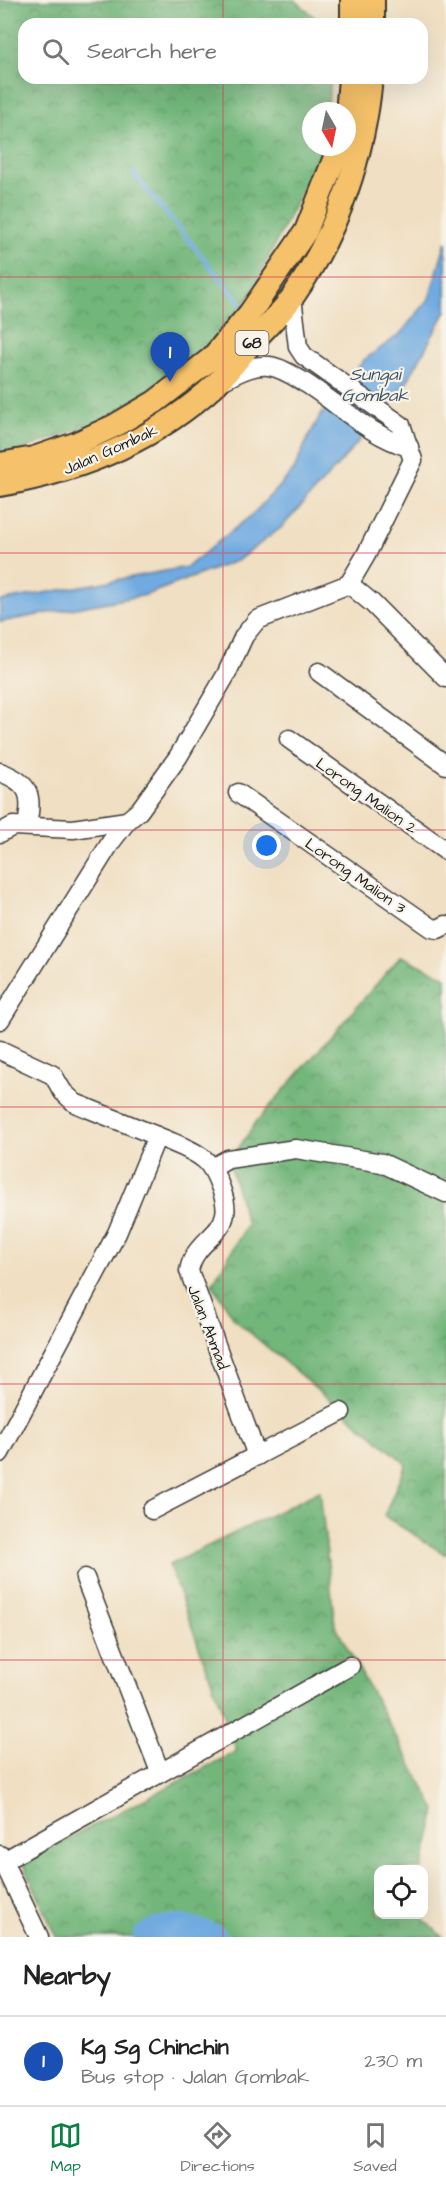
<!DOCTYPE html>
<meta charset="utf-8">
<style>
body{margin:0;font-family:"Architects Daughter",sans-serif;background:#f6f6f6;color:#222}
.controls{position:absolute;right:18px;bottom:18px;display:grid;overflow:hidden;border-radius:12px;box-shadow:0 6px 24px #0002}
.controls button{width:54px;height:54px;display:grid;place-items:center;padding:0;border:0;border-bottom:2px solid #e0e0e0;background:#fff;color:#222;font:30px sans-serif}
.compass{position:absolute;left:302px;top:102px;width:54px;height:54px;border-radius:50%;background:#fff;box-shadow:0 6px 24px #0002;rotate:171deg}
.you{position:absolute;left:267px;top:846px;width:21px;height:21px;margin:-15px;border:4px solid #fff;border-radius:50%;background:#1a73e8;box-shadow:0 0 0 9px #1a73e833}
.badge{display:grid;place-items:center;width:39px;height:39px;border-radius:50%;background:#0b8043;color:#fff;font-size:20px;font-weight:700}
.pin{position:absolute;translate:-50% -50px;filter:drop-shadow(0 2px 3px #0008)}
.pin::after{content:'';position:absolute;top:32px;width:21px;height:18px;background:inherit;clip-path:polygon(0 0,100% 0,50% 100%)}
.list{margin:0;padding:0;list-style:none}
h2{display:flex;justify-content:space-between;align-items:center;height:78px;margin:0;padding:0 24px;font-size:26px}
h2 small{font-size:20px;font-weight:400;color:#767676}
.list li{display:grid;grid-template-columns:39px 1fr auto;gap:18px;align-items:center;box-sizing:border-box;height:90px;padding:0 24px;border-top:2px solid #e0e0e0}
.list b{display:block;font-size:22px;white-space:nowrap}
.list p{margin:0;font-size:20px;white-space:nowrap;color:#767676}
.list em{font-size:20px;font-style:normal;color:#767676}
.icon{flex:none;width:33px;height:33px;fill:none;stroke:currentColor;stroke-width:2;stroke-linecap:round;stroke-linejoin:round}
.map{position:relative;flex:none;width:446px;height:1937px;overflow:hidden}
.search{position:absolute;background:#fff;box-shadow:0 6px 24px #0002;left:18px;right:18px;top:18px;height:66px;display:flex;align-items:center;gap:15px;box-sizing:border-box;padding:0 21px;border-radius:18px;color:#767676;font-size:22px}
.sheet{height:168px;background:#fff}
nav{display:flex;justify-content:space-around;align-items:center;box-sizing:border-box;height:84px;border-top:2px solid #e0e0e0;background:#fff;font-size:16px;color:#767676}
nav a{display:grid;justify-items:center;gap:3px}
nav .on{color:#0b8043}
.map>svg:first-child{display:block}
.forest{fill:url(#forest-crowns);stroke:#47694b;stroke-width:1.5}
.water{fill:#70aae0;stroke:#46637e;stroke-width:1.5}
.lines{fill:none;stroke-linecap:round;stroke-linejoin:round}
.stream{stroke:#70aae0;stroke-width:4.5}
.river{stroke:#70aae0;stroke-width:26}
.minor-casing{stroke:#3c3935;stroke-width:21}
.major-casing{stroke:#3c3935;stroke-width:26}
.minor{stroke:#fff;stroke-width:18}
.major{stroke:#f5c16b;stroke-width:22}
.grid{fill:none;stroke:#d1495b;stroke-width:1.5;stroke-opacity:0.55}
.labels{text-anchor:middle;stroke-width:4.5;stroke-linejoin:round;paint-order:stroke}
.shield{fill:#f7f3e8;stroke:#5e5c59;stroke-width:1.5}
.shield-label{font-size:15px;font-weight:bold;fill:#1c1c1c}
.street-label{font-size:16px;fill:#1c1c1c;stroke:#f7f3e8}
.water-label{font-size:18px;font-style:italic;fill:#3e556a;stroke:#f7f3e8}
</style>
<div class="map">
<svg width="446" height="1937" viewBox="0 0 446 1937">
<defs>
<pattern id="forest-crowns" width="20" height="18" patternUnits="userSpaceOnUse" patternTransform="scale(1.5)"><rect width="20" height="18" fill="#72b67a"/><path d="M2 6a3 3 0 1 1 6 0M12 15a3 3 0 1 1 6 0" fill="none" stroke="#5d9363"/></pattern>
</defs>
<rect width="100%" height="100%" fill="#f7f3e8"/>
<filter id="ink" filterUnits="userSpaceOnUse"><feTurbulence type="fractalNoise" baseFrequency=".0167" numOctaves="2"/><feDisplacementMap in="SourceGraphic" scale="12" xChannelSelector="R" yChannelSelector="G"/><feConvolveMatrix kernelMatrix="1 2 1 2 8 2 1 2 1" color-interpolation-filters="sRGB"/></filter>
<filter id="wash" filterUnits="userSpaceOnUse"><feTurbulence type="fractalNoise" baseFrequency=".008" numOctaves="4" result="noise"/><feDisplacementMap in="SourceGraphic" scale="24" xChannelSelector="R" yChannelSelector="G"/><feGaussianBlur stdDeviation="1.35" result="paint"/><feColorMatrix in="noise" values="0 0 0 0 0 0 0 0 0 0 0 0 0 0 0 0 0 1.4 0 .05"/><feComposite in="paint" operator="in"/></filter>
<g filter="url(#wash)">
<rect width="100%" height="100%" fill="#f0dfc2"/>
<g class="forest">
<polygon points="0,0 295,0 322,24 24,24 24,78 331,78 327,111 311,111 311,147 322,147 321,152 249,297 185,373 91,425 13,453 0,453"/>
<polygon points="401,956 446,977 446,1555 384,1516 406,1464 235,1320 212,1284 247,1225 229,1162 257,1121"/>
<polygon points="320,1491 335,1625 436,1810 422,1869 378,1870 378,1914 419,1915 443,1937 56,1937 23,1862 237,1751 169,1565"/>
</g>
<polygon class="water" points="446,241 446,311 407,382 348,454 282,527 238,560 146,595 0,622 0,601 187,567 254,513 294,470 307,440 320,416 364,360 400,334 429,299"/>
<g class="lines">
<polyline class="stream" points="133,173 244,307"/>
<path class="river" d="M146 1937C166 1921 192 1928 214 1937"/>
</g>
</g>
<g filter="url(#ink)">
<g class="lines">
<defs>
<g id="minor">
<path d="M221 381C236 374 252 364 269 366 283 368 295 377 307 384 340 405 370 436 409 447"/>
<polyline points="349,584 372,603 446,678"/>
<polyline points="319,672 446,765"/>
<polyline points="289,739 446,851"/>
<path d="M0 772C30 783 33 795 27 825"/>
<polyline points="238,793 432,928 438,929 446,925"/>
<polyline points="0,833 13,826 73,829 127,821"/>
<polyline points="0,1020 111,842 127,821 139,811 178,757 226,675 244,636 257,620 349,584 366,555 413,460 401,425 304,356 298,347 292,297"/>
<path d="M0 1050 53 1075 63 1092 75 1103C106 1116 138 1128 169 1141 181 1146 195 1151 205 1160 215 1169 228 1201 225 1214 221 1237 194 1242 189 1271L257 1456"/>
<polyline points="212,1168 228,1159 296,1149 382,1163 446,1193"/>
<polyline points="0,1453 117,1233 157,1136"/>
<polyline points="152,1510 341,1412"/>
<polyline points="85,1578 160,1772"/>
<polyline points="0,1855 39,1937"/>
<polyline points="4,1861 350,1666"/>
</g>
<g id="major">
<polyline points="352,24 352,0"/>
<polyline points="373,24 373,0"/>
<polyline points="347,114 350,78"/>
<polyline points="0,464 34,458 75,444 114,426 155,402 212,358 250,313 306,231 339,147"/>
<path d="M0 485C80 471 156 440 216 384 230 370 242 354 255 339 268 325 283 311 294 295 338 231 364 155 371 78"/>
</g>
</defs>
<use href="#minor" class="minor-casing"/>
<use href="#major" class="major-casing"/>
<use href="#minor" class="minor"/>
<use href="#major" class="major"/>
</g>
</g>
<path class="grid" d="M223 0V24M223 78V1937M0 277H446M0 553H446M0 830H446M0 1107H446M0 1384H446M0 1660H446"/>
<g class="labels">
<rect class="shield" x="235.5" y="331" width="33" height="24" rx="4.5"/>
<g class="shield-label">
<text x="252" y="348">68</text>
</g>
<g class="street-label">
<text transform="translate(110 449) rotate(-24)" y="6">Jalan Gombak</text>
<text transform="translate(367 795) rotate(35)" y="6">Lorong Malion 2</text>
<text transform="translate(356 875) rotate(35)" y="6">Lorong Malion 3</text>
<text transform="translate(209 1327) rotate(69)" y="6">Jalan Ahmad</text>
</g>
<g class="water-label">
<text x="375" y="380">Sungai<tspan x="375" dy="21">Gombak</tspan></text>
</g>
</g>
</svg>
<div class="controls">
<button><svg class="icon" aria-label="locate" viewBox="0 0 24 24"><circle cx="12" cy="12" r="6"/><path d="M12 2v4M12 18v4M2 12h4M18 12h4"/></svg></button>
</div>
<svg class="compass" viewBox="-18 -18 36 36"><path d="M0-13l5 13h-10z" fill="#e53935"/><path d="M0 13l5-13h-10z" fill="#767676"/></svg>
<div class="you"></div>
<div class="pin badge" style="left:170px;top:382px;background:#1a4fb4">1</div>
<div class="search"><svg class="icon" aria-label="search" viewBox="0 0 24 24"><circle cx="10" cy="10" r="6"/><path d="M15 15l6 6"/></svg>Search here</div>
</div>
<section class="sheet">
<h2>Nearby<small></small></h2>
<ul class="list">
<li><span class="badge" style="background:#1a4fb4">1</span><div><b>Kg Sg Chinchin</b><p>Bus stop · Jalan Gombak</p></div><em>230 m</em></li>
</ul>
</section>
<nav>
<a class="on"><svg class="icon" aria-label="map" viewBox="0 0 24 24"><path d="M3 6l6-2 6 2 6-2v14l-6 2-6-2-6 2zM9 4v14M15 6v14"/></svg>Map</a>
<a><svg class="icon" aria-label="directions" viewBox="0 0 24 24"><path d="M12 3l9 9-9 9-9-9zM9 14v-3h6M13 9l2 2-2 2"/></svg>Directions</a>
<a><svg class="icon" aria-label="saved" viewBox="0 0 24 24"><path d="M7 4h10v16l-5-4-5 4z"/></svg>Saved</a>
</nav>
